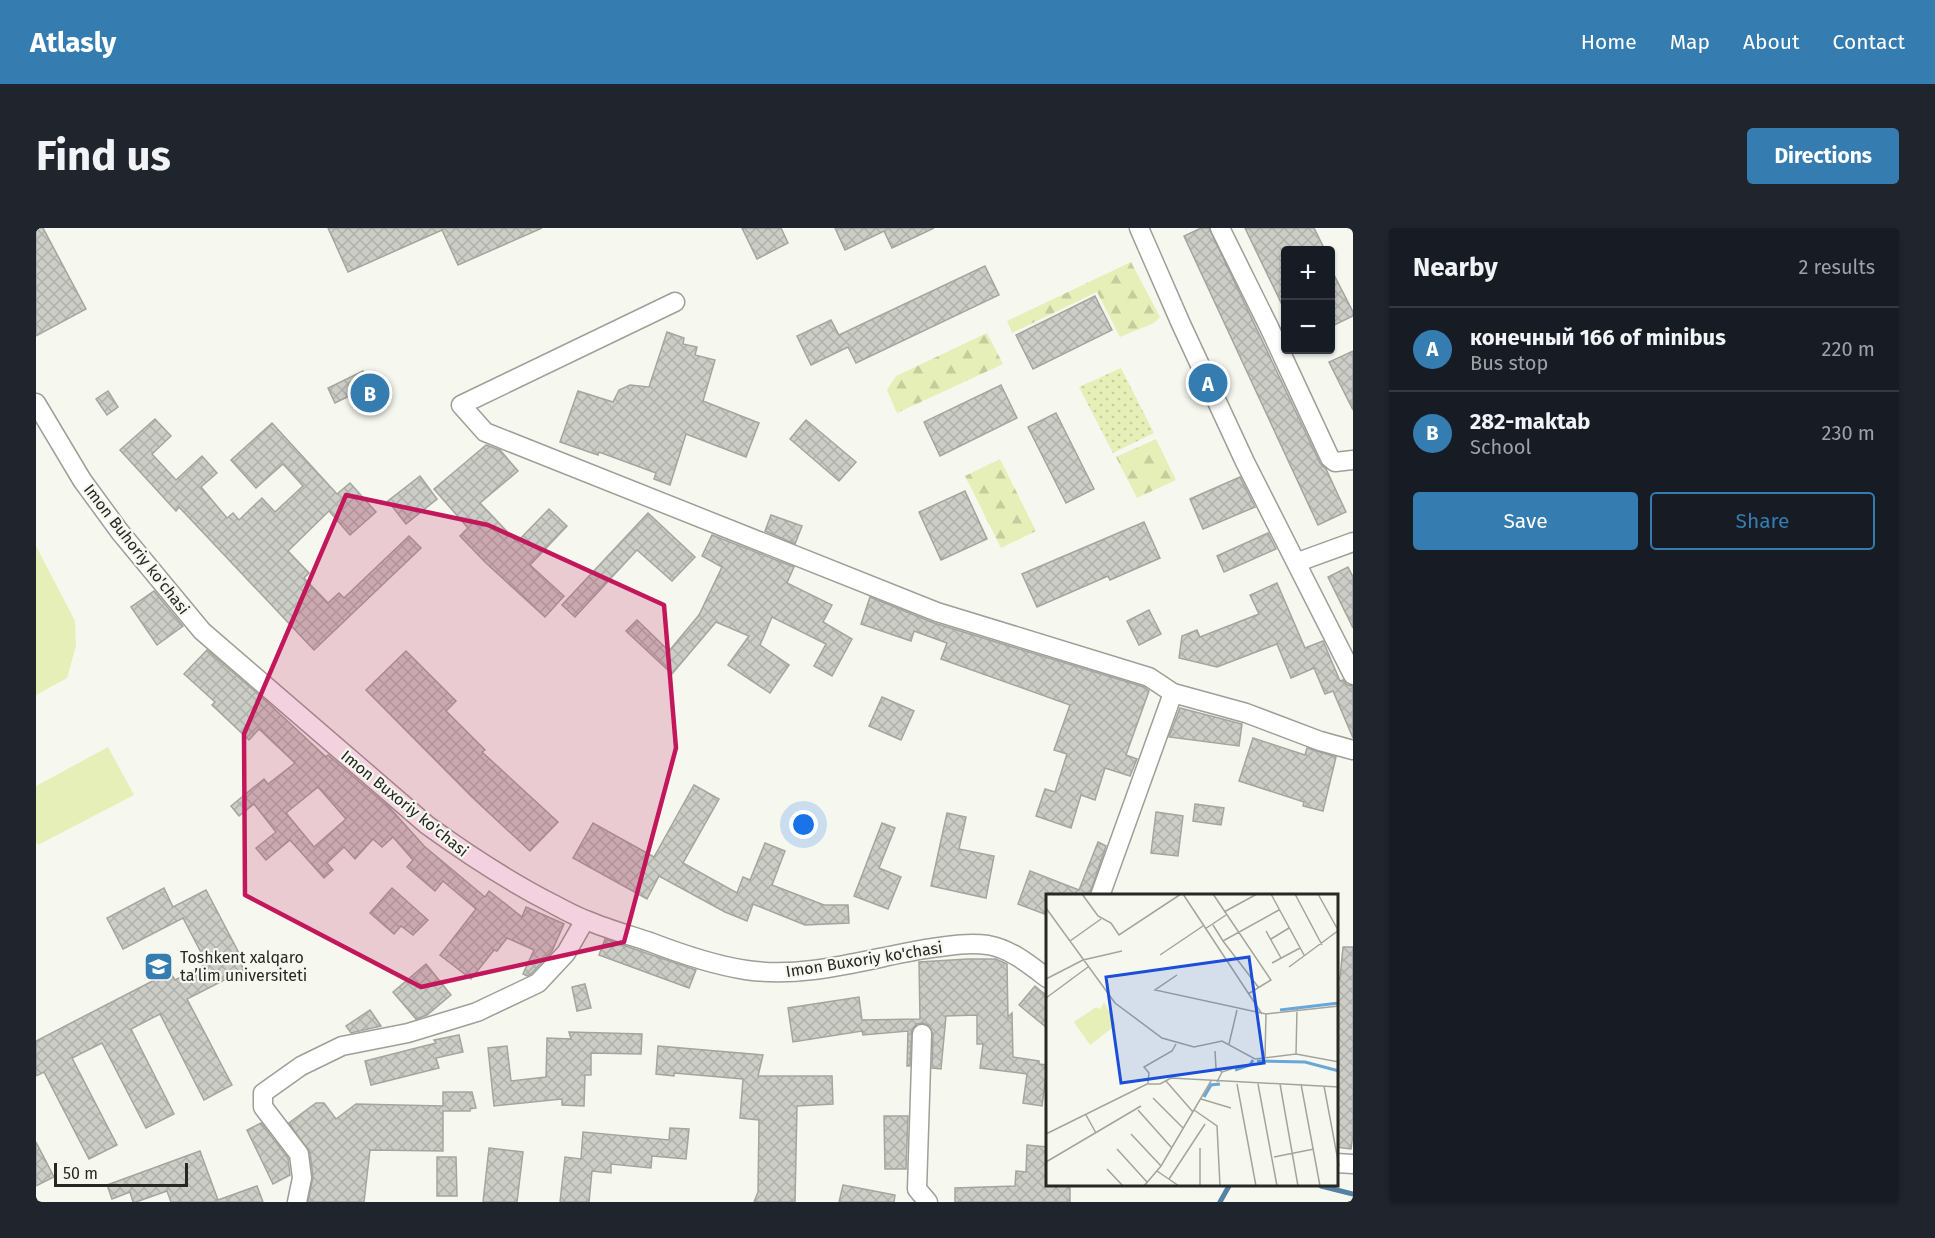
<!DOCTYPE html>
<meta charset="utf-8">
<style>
body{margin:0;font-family:"Fira Sans",sans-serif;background:#20242c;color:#f1f3f6}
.controls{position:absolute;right:18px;top:18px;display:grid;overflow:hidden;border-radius:6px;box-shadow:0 2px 4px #0004}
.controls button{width:54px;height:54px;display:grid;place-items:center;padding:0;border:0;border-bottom:2px solid #363941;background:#171b24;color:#f1f3f6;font:30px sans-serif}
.scale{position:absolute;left:18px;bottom:15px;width:134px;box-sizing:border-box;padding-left:6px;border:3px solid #272724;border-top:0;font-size:16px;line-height:21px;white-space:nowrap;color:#272724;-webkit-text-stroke:4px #f6f8f0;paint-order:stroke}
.you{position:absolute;left:768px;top:597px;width:21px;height:21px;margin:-15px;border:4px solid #fff;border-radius:50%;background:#1a73e8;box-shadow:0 0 0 9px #1a73e833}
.badge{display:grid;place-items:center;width:39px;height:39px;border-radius:50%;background:#357cb1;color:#fff;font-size:20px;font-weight:700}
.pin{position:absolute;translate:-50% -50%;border:3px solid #fff;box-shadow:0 2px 6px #0006}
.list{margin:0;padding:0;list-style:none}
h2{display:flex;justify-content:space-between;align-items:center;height:78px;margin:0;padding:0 24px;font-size:26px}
h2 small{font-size:20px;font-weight:400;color:#9ea1a6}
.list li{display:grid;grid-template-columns:39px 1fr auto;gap:18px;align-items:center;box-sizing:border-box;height:84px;padding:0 24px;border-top:2px solid #363941}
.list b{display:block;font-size:22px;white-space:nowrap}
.list p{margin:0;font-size:20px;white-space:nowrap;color:#9ea1a6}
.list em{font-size:20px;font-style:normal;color:#9ea1a6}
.actions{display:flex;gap:12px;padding:18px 24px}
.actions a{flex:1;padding:14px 0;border:2px solid #357cb1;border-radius:6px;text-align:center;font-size:21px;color:#357cb1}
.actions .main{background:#357cb1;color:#fff}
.map{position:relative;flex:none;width:1317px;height:974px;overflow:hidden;border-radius:6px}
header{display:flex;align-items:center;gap:36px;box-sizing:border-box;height:84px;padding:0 30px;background:#357cb1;color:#fff}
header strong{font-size:28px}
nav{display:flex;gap:33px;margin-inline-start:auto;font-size:21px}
.intro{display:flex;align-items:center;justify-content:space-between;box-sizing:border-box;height:144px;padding:0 36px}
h1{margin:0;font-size:42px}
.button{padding:15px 27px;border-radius:6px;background:#357cb1;color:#fff;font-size:21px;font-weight:700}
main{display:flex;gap:36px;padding:0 36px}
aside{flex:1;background:#171b24;border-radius:6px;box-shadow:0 2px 4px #0004}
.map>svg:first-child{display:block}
.green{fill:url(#green-dots)}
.forest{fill:url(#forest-firs)}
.pitch{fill:#e6efb7}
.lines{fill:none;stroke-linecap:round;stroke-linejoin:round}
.stream{stroke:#5581a2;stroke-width:5}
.building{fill:url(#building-cross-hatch);stroke:#a4a59e;stroke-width:1.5;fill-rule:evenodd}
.minor-casing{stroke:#9d9f98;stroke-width:21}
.minor{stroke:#fff;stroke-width:18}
.marked{fill:#c2185b;fill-opacity:0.2;stroke:#c2185b;stroke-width:4.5;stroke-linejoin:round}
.labels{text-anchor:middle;stroke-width:4.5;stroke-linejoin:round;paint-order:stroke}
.street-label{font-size:16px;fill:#272724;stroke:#f6f8f0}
.poi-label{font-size:16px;fill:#272724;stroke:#f6f8f0;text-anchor:start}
.inset-river{fill:none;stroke:#69a7d8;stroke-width:3}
.inset-road{fill:none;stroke:#a3a49e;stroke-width:1.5}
.view{fill:#1d4ed8;fill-opacity:0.15;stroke:#1d4ed8;stroke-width:3}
.inset-edge{fill:none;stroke:#272724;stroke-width:3}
</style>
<header>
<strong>Atlasly</strong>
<nav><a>Home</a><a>Map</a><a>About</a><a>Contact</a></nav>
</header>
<div class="intro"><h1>Find us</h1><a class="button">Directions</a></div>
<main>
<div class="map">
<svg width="1317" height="974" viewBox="0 0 1317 974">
<defs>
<pattern id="green-dots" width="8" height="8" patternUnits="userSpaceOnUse" patternTransform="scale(1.5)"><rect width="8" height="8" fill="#e6efb7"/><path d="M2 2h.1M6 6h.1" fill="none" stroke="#c5cd9d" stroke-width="1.8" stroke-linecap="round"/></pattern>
<pattern id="forest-firs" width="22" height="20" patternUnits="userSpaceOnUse" patternTransform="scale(1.5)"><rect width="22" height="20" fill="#e6efb7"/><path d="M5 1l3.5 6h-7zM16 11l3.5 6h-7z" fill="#c5cd9d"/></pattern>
<pattern id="building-cross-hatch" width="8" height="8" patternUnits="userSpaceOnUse" patternTransform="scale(1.5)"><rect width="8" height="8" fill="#cccdc6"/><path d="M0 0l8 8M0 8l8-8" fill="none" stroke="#afb0aa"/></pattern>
</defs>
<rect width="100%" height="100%" fill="#f6f8f0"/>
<polygon class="green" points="1085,140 1118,205 1077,225 1043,159"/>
<g class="forest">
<polygon points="1095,34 1124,89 1118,95 1084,109 1061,64 976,105 971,93"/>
<polygon points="951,105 967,136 861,185 851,162 860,148"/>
<polygon points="1120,211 1140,252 1101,270 1080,229"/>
<polygon points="964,231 1000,303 965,320 929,248"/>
</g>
<g class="pitch">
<polygon points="0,318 39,393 40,418 31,450 0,467"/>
<polygon points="72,519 98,567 2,617 0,613 0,558"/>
</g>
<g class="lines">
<g class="stream">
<polyline points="1285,958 1317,966"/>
<polyline points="1184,974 1193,958"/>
</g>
</g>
<g class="building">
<polygon points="0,0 7,0 50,81 0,108"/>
<polygon points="292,0 506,0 422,37 406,2 312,44"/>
<polygon points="706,0 745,0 752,15 721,31"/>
<polygon points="799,0 898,0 856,20 848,3 809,22"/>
<polygon points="1165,0 1173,0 1284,235 1290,241 1310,284 1282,297 1148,8"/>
<polygon points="1209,0 1278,0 1289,22 1250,22 1250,85"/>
<polygon points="949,38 963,67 820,135 812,119 775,137 761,108 795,92 803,107"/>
<polygon points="1294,39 1317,84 1317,88 1294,99"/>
<polygon points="1059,68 1076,102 997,141 980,107"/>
<polygon points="631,104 648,110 647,116 661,119 659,127 679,132 667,173 723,195 710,229 650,206 634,257 618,251 620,245 563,224 562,227 524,214 542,163 577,174 583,162 594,157 613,159"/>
<polygon points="1317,123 1317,182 1293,134"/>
<polygon points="327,143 334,158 299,175 292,160"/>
<polygon points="965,157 981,190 904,228 888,194"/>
<polygon points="72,163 82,179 71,187 60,171"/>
<polygon points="1020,185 1058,261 1030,275 992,199"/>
<polygon points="119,191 135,208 116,226 140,252 166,228 181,245 165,259 191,290 197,285 203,292 226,270 239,284 267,258 247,236 220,260 195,232 236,195 301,266 314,255 340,284 314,307 293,283 252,323 273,345 268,350 292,375 303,365 308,370 373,308 385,320 278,422 143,279 140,283 84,222"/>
<polygon points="770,192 820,234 803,253 754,211"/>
<polygon points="450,217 464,222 482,243 444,275 481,314 513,281 531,298 494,337 528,368 509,389 450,335 424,308 432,300 398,261"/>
<polygon points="384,248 401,271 370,296 352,273"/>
<polygon points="1204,249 1219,279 1167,301 1154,271"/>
<polygon points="929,263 951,311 905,332 883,284"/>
<polygon points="612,285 659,329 636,353 601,322 539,389 526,377"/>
<polygon points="735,287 766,298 759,316 729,303"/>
<polygon points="1108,294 1124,330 1074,352 1072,348 1001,379 986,346"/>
<polygon points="1232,305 1240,321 1188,344 1181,328"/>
<polygon points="676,307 758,339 751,355 796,377 787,394 816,411 796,448 778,438 790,416 736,389 724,417 753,437 734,465 692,437 713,408 680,394 636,446 590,403 601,392 633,423 663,387 686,339 666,328"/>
<polygon points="1312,339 1317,349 1317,400 1292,349"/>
<polygon points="1241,355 1269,420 1287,413 1304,453 1307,452 1311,457 1317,458 1317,510 1297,463 1289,466 1278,440 1255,450 1241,416 1181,439 1143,430 1146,408 1161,402 1164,409 1223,386 1214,367"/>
<polygon points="118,363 147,398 121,417 95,379"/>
<polygon points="834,369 898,395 1108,459 1113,463 1090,527 1101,531 1094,548 1069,540 1059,572 1045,567 1035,600 1000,588 1009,561 1019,564 1031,526 1018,522 1034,477 905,431 911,415 878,403 875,413 825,396"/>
<polygon points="1113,382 1125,406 1103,417 1091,393"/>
<path d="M171 422 230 473 290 529 292 527 354 580 388 618 449 669 453 663 486 689 490 679 528 696 516 723 495 746 491 748 487 746 498 722 471 710 461 723 458 722 435 751 404 727 440 681 407 653 399 663 371 639 377 632 357 609 346 619 337 611 319 631 308 619 291 635 297 642 288 650 254 612 230 632 220 620 240 604 218 576 203 588 195 578 228 551 232 556 259 535 223 501 213 512 176 477 179 474 148 446ZM282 559 310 591 278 619 250 585Z"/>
<polygon points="370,423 420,473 410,483 449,522 446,524 522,594 494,623 437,570 330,462"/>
<polygon points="846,469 878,483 865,512 833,498"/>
<polygon points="1144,480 1206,496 1203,518 1133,509"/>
<polygon points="1217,510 1269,527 1271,520 1300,529 1287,583 1267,578 1268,574 1203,553"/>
<polygon points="658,557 683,571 647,635 701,665 707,649 714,652 729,615 749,623 736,657 788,677 812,677 813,695 769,697 717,676 711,693 689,684 623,648 611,671 537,630 557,595 618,629"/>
<polygon points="1159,576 1188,580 1185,597 1157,593"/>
<polygon points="1120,584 1147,588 1142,628 1115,625"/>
<polygon points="911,585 930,589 923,621 958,628 950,670 895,658"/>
<polygon points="846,595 859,600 843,640 865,649 852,681 818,668"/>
<polygon points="1062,614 1070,618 1053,668 1011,668 1011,687 982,676 994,643 1043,662"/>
<polygon points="128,660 137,679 170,662 204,727 201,728 208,742 151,771 196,857 168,872 124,786 95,801 138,886 110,900 66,815 36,830 81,917 53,931 8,844 0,848 0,813 134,744 139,752 171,736 147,690 87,721 71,690"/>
<polygon points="356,660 392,692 377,707 365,698 358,706 334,685"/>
<polygon points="569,711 660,742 653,760 563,727"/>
<polygon points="1307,719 1317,719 1317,907 1315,921 1300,919 1300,749 1304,750"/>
<polygon points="932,731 960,731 971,736 972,789 976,785 977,829 1003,833 1003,836 1011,837 1011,855 1009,855 1006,878 987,875 991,846 944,840 947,816 941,816 941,787 910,788 905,841 896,840 897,806 892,797 887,795 881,796 876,801 874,838 871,838 872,803 827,807 826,803 757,814 752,780 823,769 826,792 884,791 883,734"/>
<polygon points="390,736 415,767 391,787 380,791 357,764"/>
<polygon points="549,756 555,780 541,783 536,759"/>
<polygon points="999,758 1011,768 1011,800 983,777"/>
<polygon points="334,782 345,798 315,805 310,798"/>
<polygon points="533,804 606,806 605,826 555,825 555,847 549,847 548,878 526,877 526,871 458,878 452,820 471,818 475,853 510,849 511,810 535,811"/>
<polygon points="423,807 427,824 400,830 403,840 335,857 329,833 400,815 398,812"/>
<polygon points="622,818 727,827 722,848 796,848 797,876 761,878 759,974 718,974 722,964 723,892 704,890 707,851 638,845 638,848 620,846"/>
<polygon points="407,864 436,864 440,880 434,881 434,883 407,883 407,923 334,922 328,974 272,974 277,949 274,925 253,895 280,875 288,875 300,891 320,876 407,878"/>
<polygon points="848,888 872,888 870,941 849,941"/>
<polygon points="225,895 252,930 254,947 237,956 211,902"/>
<polygon points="634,900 653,901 650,931 616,928 615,940 575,936 575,945 556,943 553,974 524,974 529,929 545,931 547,904 633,912"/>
<polygon points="0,914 18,949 0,958"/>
<polygon points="991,917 1011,919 1011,957 1034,957 1034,974 919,974 919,960 979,958 980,943 990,944"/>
<polygon points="453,920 487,924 481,974 447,974"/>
<polygon points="164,923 182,972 221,958 227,974 135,974 131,963 100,974 97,974 94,964 76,971 71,957"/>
<polygon points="401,929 420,929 421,968 401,968"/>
<polygon points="807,957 859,967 858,974 803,974"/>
</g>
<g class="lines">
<defs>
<g id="minor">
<polyline points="1103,0 1145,96 1209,234 1317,447"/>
<polyline points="1184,0 1233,99 1294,230 1299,234 1317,232"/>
<polyline points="639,74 425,177 449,204 901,384 1113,449 1137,465 1210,485 1284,513 1317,522"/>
<path d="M0 175 46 252 84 304 166 403 391 597C431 626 472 653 517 676 528 682 539 688 550 692 571 701 593 707 614 714 645 726 677 737 710 742 770 751 830 731 889 721 910 718 931 714 952 717 975 721 994 737 1011 750"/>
<polyline points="1262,334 1317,314"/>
<polyline points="1064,668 1137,465"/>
<polyline points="886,806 881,961 892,974"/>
<polyline points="1300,935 1317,936"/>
<polyline points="261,974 266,950 263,926 227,879 227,865 265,838 306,818 372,805 441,784 502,755 530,725 549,692"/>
</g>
</defs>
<use href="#minor" class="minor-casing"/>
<use href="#minor" class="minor"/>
</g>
<path class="marked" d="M310 267 452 297 628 377 640 520 588 714 385 759 209 667 208 506Z"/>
<defs>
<symbol id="university-square" viewBox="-11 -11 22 22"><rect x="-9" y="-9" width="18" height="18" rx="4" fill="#357cb1" stroke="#f6f8f0"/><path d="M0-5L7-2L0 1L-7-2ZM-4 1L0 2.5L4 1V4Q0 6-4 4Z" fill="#fff"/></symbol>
</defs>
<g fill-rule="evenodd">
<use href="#university-square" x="106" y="722" width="33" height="33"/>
</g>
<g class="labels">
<g class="street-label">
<text transform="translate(101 321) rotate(52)" y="6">Imon Buhoriy ko'chasi</text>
<text transform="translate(369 575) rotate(39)" y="6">Imon Buxoriy ko'chasi</text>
<text transform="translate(828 731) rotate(-9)" y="6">Imon Buxoriy ko'chasi</text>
</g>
<g class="poi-label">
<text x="144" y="735">Toshkent xalqaro<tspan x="144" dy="18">ta’lim universiteti</tspan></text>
</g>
</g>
<g transform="translate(1010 666)">
<rect width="292" height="292" fill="#f6f8f0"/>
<path d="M58 108 70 131 44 151 28 128 50 113 54 115Z" fill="#e6efb7"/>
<path class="inset-river" d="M234 116 293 109M211 167 259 168 293 177M189 176 204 171 207 166M158 203 165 191 174 190"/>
<path class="inset-road" d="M36 0 52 22 65 29 73 41 135 0M137 0 216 120M167 0 225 86 202 100M225 0 258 61M249 0 276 51M272 0 292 36M0 14 69 109 116 144 148 153 176 147 209 165 250 160 293 168M178 18 211 0M167 31 177 47 233 16M159 35 180 21M220 37 235 64M225 45 243 34M24 47 55 25M177 47 213 94M114 61 157 32M226 69 254 54M243 73 293 36M131 81 109 96 220 120 293 112M0 85 37 66 76 57M0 104 42 73M183 150 191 116M169 157 170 174 176 178M250 160 251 115M219 164 220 120M120 187 147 218M171 188 176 178 191 173M102 189 103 179 98 173 126 157 130 150M191 190 210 292M212 190 231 292M234 190 252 292M255 190 274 292M278 192 293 272M107 204 137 234M155 205 185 214M92 216 125 253M148 216 171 232 174 292M40 221 50 239M0 240 101 190H114L125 184 293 193M85 240 115 272M154 254V292M71 255 101 288M228 263 268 255M0 268 95 212M61 275 77 292M111 277 133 292M123 285 159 230M98 292 115 272 165 187"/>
<path class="view" d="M203 63 218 169 75 189 60 83Z"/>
<rect width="292" height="292" class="inset-edge"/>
</g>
</svg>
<div class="controls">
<button>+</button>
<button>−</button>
</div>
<div class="scale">50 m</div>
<div class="you"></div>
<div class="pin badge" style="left:1172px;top:155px">A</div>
<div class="pin badge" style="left:334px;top:165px">B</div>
</div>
<aside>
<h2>Nearby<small>2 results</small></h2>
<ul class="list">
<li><span class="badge">A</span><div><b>конечный 166 of minibus</b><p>Bus stop</p></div><em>220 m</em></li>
<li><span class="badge">B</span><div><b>282-maktab</b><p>School</p></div><em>230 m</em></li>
</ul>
<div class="actions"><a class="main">Save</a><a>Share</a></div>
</aside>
</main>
